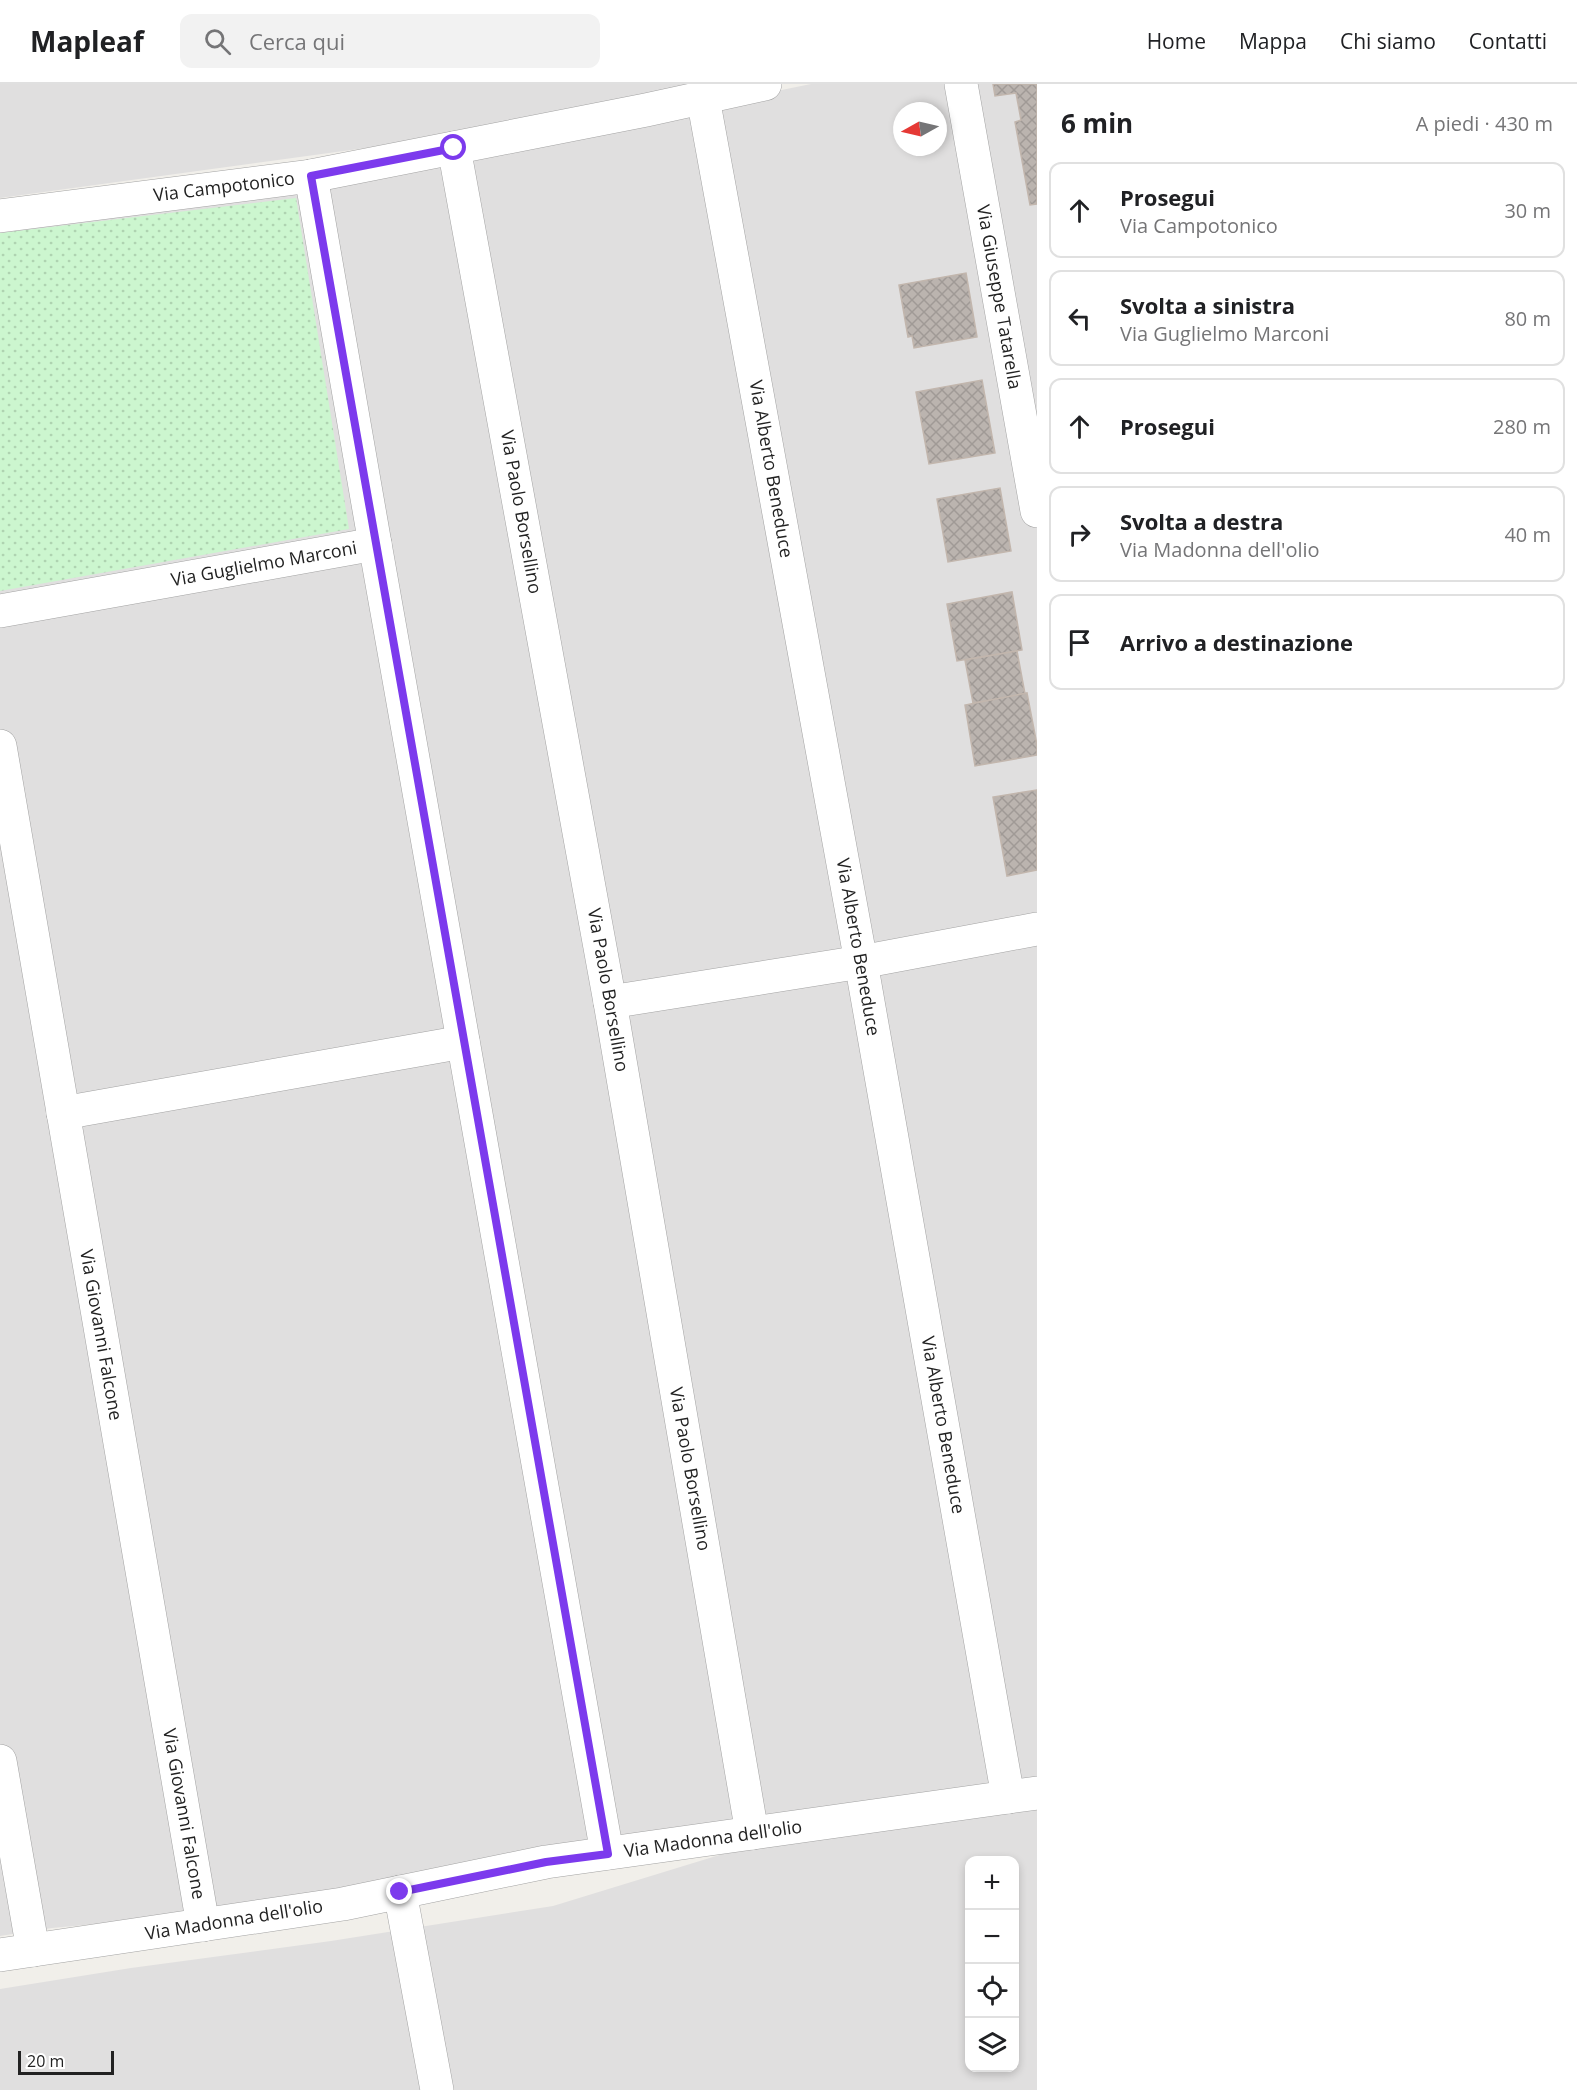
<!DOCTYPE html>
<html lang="it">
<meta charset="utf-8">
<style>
body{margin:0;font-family:"Open Sans",sans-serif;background:#f2f2f2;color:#202124}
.controls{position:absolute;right:18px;bottom:18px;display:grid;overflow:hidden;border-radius:12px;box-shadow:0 3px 9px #0003}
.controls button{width:54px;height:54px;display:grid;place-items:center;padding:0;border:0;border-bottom:2px solid #e0e0e0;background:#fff;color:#202124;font:30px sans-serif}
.compass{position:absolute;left:893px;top:18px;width:54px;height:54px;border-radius:50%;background:#fff;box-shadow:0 3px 9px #0003;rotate:262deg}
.scale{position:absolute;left:18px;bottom:15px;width:96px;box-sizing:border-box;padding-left:6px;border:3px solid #222;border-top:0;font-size:16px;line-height:21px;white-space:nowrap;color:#222;-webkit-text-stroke:4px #fff;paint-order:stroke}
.stop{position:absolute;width:18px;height:18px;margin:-14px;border:4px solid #7c3aed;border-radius:50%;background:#fff}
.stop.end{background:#7c3aed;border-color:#fff;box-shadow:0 2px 6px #0008}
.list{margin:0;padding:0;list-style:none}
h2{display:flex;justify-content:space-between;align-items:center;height:78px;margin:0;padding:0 24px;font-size:26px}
h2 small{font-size:20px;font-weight:400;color:#757577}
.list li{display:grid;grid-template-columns:39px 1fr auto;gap:18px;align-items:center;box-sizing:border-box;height:96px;margin:0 12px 12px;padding:0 12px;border:2px solid #e0e0e0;border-radius:12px}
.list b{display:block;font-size:22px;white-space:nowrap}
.list p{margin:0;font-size:20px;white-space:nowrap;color:#757577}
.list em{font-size:20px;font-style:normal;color:#757577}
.icon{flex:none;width:33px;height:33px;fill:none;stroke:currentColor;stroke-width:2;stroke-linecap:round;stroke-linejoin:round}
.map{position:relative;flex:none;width:1037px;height:2006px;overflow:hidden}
header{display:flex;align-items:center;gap:36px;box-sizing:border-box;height:84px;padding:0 30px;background:#fff;border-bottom:2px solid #e0e0e0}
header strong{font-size:28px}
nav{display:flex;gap:33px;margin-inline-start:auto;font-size:21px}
.search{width:420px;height:54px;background:#f2f2f2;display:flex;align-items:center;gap:15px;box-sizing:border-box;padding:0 21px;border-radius:12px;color:#757577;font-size:22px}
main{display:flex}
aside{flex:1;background:#fff}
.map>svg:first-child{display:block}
.residential{fill:#e0dfdf;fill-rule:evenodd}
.park{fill:url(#park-dots)}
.building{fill:url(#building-cross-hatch);stroke:#c2b6ad;stroke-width:1.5}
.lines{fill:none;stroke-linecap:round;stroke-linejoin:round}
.minor-casing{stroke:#a3a3a3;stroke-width:34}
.minor{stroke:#fff;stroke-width:33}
.route{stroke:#7c3aed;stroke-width:8}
.labels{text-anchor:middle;stroke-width:5;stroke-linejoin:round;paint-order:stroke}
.street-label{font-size:18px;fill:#222;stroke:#fff}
</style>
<header>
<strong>Mapleaf</strong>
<div class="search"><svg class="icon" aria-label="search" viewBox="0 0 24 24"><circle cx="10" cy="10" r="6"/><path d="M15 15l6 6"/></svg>Cerca qui</div>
<nav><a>Home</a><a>Mappa</a><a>Chi siamo</a><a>Contatti</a></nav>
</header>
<main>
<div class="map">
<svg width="1037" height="2006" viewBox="0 0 1037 2006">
<defs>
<pattern id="park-dots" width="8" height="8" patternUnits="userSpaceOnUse" patternTransform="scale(1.5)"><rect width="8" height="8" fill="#ccf6cf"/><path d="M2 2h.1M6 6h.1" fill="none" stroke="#afd3b1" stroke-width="1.8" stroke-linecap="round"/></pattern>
<pattern id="building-cross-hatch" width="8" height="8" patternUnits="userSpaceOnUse" patternTransform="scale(1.5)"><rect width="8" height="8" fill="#bbb4af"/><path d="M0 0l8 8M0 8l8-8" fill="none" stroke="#a09a96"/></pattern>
</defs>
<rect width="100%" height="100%" fill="#f1efea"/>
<g class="residential">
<polygon points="0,0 709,0 446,53 0,114"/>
<path d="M811 0H1037V1693L757 1736 463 71ZM902 27H938V63H902Z"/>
<polygon points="448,74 741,1741 214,1829 52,1844 0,1852 0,139"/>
<path d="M1037 1721V2006H0V1905L131 1884 331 1857 553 1822 752 1761ZM969 1776H1014V1984H969Z"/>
</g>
<polygon class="park" points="296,114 349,445 0,507 0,149"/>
<g class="building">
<polygon points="993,0 1037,0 1037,120 1030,121 1015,38 1021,36 1016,9 995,12"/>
<polygon points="966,189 977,253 914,264 912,252 908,253 899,201"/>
<polygon points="982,296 995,369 929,380 916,308"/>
<polygon points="1000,404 1011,467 948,478 937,415"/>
<polygon points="1012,508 1022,566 957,577 947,520"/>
<polygon points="1017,567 1025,610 973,619 965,576"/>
<polygon points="1027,609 1037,661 1037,671 975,682 965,621"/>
<polygon points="1037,706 1037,786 1007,792 993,713"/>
</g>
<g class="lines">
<defs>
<g id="minor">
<polyline points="961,0 1037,427"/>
<polyline points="703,14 861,878 1008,1713"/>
<polyline points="454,64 610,918 752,1749"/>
<polyline points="0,132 311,92 646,26 765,0"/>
<polyline points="375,460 607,1769"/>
<polyline points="0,527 375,460 311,92"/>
<polyline points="0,662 203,1841"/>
<polyline points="610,918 861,878 1037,845"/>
<polyline points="63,1029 463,958"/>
<polyline points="0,1677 33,1866"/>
<polyline points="400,1808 437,2006"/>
<polyline points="0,1871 343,1820 546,1778 1037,1709"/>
</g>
</defs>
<use href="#minor" class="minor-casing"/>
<use href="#minor" class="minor"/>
</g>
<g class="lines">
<polyline class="route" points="400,1808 546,1778 608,1770 311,92 454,64"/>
</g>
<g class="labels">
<g class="street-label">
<text transform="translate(224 103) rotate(-7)" y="6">Via Campotonico</text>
<text transform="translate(999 213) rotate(80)" y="6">Via Giuseppe Tatarella</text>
<text transform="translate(771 385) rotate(80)" y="6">Via Alberto Beneduce</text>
<text transform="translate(521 428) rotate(80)" y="6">Via Paolo Borsellino</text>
<text transform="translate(264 480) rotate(-10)" y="6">Via Guglielmo Marconi</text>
<text transform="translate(858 863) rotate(80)" y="6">Via Alberto Beneduce</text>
<text transform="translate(608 906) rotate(80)" y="6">Via Paolo Borsellino</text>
<text transform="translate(101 1251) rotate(80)" y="6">Via Giovanni Falcone</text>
<text transform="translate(943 1341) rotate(80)" y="6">Via Alberto Beneduce</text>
<text transform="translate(690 1385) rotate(80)" y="6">Via Paolo Borsellino</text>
<text transform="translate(184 1730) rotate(80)" y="6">Via Giovanni Falcone</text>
<text transform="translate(713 1755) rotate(-8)" y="6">Via Madonna dell'olio</text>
<text transform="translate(234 1836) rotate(-9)" y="6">Via Madonna dell'olio</text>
</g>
</g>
</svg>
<div class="controls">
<button>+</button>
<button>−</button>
<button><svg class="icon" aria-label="locate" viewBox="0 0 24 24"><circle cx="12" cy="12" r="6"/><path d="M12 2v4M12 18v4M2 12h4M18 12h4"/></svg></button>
<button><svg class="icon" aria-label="layers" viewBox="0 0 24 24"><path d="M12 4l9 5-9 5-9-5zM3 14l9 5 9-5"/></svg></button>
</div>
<svg class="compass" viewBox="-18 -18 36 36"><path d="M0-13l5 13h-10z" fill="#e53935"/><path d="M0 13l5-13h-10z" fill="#757577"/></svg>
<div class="scale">20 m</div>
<div class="stop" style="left:454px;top:64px"></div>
<div class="stop end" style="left:400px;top:1808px"></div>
</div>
<aside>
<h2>6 min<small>A piedi · 430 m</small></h2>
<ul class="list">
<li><svg class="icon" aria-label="ahead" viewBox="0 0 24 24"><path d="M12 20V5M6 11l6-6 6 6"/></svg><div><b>Prosegui</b><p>Via Campotonico</p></div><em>30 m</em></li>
<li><svg class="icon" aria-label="left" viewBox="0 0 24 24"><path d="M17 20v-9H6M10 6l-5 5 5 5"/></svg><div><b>Svolta a sinistra</b><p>Via Guglielmo Marconi</p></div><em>80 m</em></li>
<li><svg class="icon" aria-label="ahead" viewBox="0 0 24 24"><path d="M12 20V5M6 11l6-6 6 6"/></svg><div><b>Prosegui</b></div><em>280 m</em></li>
<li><svg class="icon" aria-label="right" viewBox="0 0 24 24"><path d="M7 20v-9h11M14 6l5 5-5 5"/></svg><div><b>Svolta a destra</b><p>Via Madonna dell'olio</p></div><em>40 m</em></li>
<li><svg class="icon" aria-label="arrive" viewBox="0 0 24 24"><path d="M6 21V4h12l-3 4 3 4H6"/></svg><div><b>Arrivo a destinazione</b></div></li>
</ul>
</aside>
</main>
